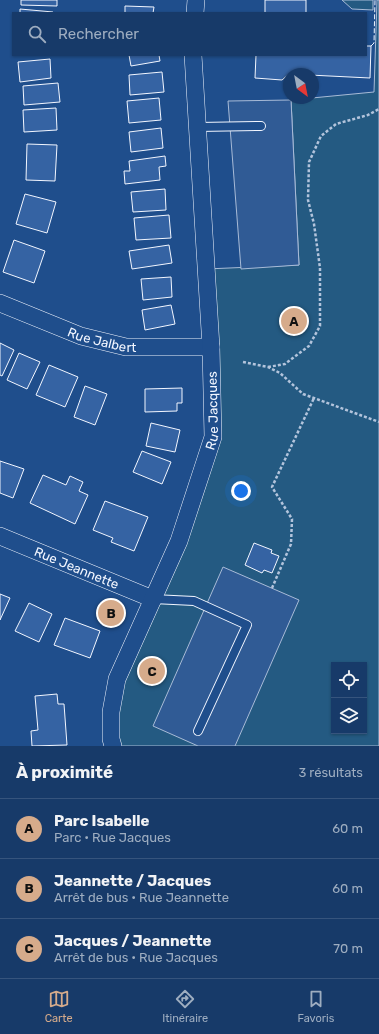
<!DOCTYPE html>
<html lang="fr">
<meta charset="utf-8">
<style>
body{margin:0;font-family:Rubik,sans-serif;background:#244571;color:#f1f3f6}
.controls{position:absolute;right:12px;bottom:12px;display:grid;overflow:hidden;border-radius:0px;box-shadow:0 1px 3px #0004}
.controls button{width:36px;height:36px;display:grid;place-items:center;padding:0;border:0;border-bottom:1px solid #36547d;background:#173a69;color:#f1f3f6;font:20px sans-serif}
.compass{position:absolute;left:283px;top:68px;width:36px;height:36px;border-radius:50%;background:#173a69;box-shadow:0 1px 3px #0004;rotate:148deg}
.you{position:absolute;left:241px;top:491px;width:14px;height:14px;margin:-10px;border:3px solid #fff;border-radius:50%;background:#1a73e8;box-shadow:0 0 0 6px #1a73e833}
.badge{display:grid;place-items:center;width:26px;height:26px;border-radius:50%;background:#d6ab8b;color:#111;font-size:13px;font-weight:700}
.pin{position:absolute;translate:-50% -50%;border:2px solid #fff;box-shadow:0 1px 4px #0006}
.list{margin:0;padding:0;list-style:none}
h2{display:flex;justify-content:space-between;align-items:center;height:52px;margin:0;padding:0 16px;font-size:17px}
h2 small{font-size:13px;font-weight:400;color:#9eadc0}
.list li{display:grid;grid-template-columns:26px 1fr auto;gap:12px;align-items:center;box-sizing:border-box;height:60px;padding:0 16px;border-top:1px solid #36547d}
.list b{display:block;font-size:15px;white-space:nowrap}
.list p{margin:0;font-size:13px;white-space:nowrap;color:#9eadc0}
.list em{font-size:13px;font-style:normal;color:#9eadc0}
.icon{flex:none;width:22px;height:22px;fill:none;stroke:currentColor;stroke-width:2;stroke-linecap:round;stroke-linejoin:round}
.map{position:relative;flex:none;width:379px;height:746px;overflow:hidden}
.search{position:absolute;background:#173a69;box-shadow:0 1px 3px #0004;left:12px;right:12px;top:12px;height:44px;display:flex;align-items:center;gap:10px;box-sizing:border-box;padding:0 14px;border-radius:0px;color:#9eadc0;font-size:15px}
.sheet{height:232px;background:#173a69}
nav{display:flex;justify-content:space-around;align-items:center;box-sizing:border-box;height:56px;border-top:1px solid #36547d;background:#173a69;font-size:11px;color:#9eadc0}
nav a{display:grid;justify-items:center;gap:2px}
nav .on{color:#d6ab8b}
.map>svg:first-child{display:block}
.green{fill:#245a82;stroke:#a8bbd7;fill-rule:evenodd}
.parking{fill:#305b95;stroke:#a8bbd7}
.building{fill:#3563a3;stroke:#f2f6ff}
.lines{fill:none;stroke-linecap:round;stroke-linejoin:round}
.lane-casing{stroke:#f2f6ff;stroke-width:10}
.street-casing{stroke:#f2f6ff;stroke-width:18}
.path{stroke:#b3c4dc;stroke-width:2.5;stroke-dasharray:3 2;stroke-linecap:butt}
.lane{stroke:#1f4e8c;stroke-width:8}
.street{stroke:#1f4e8c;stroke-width:17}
.fence{stroke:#f2f6ff;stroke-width:1;stroke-dasharray:5 2;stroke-linecap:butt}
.labels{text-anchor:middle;stroke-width:3;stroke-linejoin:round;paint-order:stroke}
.street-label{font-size:13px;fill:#f2f6ff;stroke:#1f4e8c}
</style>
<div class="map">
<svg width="379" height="746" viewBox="0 0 379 746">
<rect width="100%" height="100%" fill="#1f4e8c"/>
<g class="green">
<polygon points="342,0 373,0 373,10 352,9"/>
<path d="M377 0H379V746H120L111 712 213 437 206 269 299 265 291 100 374 92ZM334 665H364V731H334Z"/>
</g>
<g class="parking">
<polygon points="291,100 299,265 241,269 228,101"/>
<polygon points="223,567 299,600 235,746 198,746 153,726"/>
</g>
<g class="building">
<polygon points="21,0 57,0 57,6 21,5"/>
<rect x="265" y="0" width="41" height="13"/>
<polygon points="125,6 154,7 153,13 125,13"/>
<polygon points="20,9 53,12 53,13 20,13"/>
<polygon points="366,46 371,46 370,78 289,74 282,80 255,78 256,55 366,55"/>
<polygon points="129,55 159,55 160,61 131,66"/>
<polygon points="50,59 51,78 20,82 18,62"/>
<polygon points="162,72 164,92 130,95 129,75"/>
<polygon points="58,83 60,102 24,105 23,86"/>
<polygon points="159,98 161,120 129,123 127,101"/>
<polygon points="56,108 57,130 24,132 23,110"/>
<polygon points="161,128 163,148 131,152 129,132"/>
<polygon points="27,144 57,145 55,181 26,180"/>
<polygon points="165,156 166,166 159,167 160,180 125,184 124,171 130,171 129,161"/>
<polygon points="165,189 166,210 133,212 131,192"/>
<polygon points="25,194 56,202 47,233 16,224"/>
<polygon points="169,215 171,238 136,240 134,218"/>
<polygon points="14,240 45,251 34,283 3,272"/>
<polygon points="169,245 172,263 132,269 129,251"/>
<polygon points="171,277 172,297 143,300 141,279"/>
<polygon points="171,305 175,324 145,330 142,310"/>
<polygon points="0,343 14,350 2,376 0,375"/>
<polygon points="19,353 40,362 27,389 7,380"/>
<polygon points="49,365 78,377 65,407 36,395"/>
<polygon points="85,386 107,394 95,425 74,417"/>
<polygon points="182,388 182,403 177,403 177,411 145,412 145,389"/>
<polygon points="151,423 180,430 175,452 146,446"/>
<polygon points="142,451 171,462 162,484 133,472"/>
<polygon points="0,461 24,469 13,498 0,493"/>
<polygon points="43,475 66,485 70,476 83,482 79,491 88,495 75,524 30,503"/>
<polygon points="105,501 148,517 134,551 111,542 113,538 93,530"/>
<polygon points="254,543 272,550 271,553 279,556 272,573 264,570 262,573 245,565"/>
<polygon points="0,594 10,598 0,620"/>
<polygon points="29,603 52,614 39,642 15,631"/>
<polygon points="65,618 100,631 90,658 54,645"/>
<polygon points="57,694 58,704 64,704 67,745 32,746 31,731 38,730 35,696"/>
</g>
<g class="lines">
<defs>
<g id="lane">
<polyline points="198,127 261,126"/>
<polyline points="153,599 194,601 247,625 198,731"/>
</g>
<g id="street">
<polyline points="195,13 196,0"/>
<path id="s1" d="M0 303 81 336 126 347H211"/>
<path id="s2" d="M0 536 153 599"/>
<path id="s3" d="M113 746 111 739V712L117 679 179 541 213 437 211 347 193 55"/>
</g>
</defs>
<use href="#lane" class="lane-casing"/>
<use href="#street" class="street-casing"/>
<g class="path">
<polyline points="243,362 268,367 280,373 303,394 379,422"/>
<polyline points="268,367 285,364 309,346 320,326 320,268 314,224 308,200 309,162 321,136 336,124 368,115 379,109"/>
<polyline points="272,588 291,544 292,519 272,487 314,398"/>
</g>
<use href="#lane" class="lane"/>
<use href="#street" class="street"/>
<polyline class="fence" points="371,46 374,43 375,0"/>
</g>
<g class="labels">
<g class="street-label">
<text dy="5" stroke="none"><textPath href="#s1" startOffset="109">Rue Jalbert</textPath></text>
<text dy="5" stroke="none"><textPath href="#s3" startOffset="355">Rue Jacques</textPath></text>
<text dy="5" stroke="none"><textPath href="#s2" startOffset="83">Rue Jeannette</textPath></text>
</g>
</g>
</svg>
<div class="controls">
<button><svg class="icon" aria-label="locate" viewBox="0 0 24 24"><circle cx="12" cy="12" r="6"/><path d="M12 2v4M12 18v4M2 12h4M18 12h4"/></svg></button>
<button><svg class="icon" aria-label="layers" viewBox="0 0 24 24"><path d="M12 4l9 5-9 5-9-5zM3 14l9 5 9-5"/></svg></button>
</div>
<svg class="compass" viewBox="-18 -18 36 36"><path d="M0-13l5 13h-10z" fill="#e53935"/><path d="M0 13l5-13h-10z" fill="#9eadc0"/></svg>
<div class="you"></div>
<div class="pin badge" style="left:294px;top:321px">A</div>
<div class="pin badge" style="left:111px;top:613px">B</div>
<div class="pin badge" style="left:152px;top:671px">C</div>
<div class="search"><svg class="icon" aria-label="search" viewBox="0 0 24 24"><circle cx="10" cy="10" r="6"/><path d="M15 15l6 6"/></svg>Rechercher</div>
</div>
<section class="sheet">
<h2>À proximité<small>3 résultats</small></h2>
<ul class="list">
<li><span class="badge">A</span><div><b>Parc Isabelle</b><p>Parc · Rue Jacques</p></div><em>60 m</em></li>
<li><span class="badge">B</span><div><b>Jeannette / Jacques</b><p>Arrêt de bus · Rue Jeannette</p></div><em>60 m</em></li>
<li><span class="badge">C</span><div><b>Jacques / Jeannette</b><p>Arrêt de bus · Rue Jacques</p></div><em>70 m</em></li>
</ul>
</section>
<nav>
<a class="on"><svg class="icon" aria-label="map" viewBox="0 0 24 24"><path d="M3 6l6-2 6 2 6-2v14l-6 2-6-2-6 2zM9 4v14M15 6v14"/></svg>Carte</a>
<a><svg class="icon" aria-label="directions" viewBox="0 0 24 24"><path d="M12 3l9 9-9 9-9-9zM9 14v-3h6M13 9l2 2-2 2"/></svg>Itinéraire</a>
<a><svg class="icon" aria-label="saved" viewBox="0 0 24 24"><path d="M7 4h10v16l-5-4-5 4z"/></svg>Favoris</a>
</nav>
